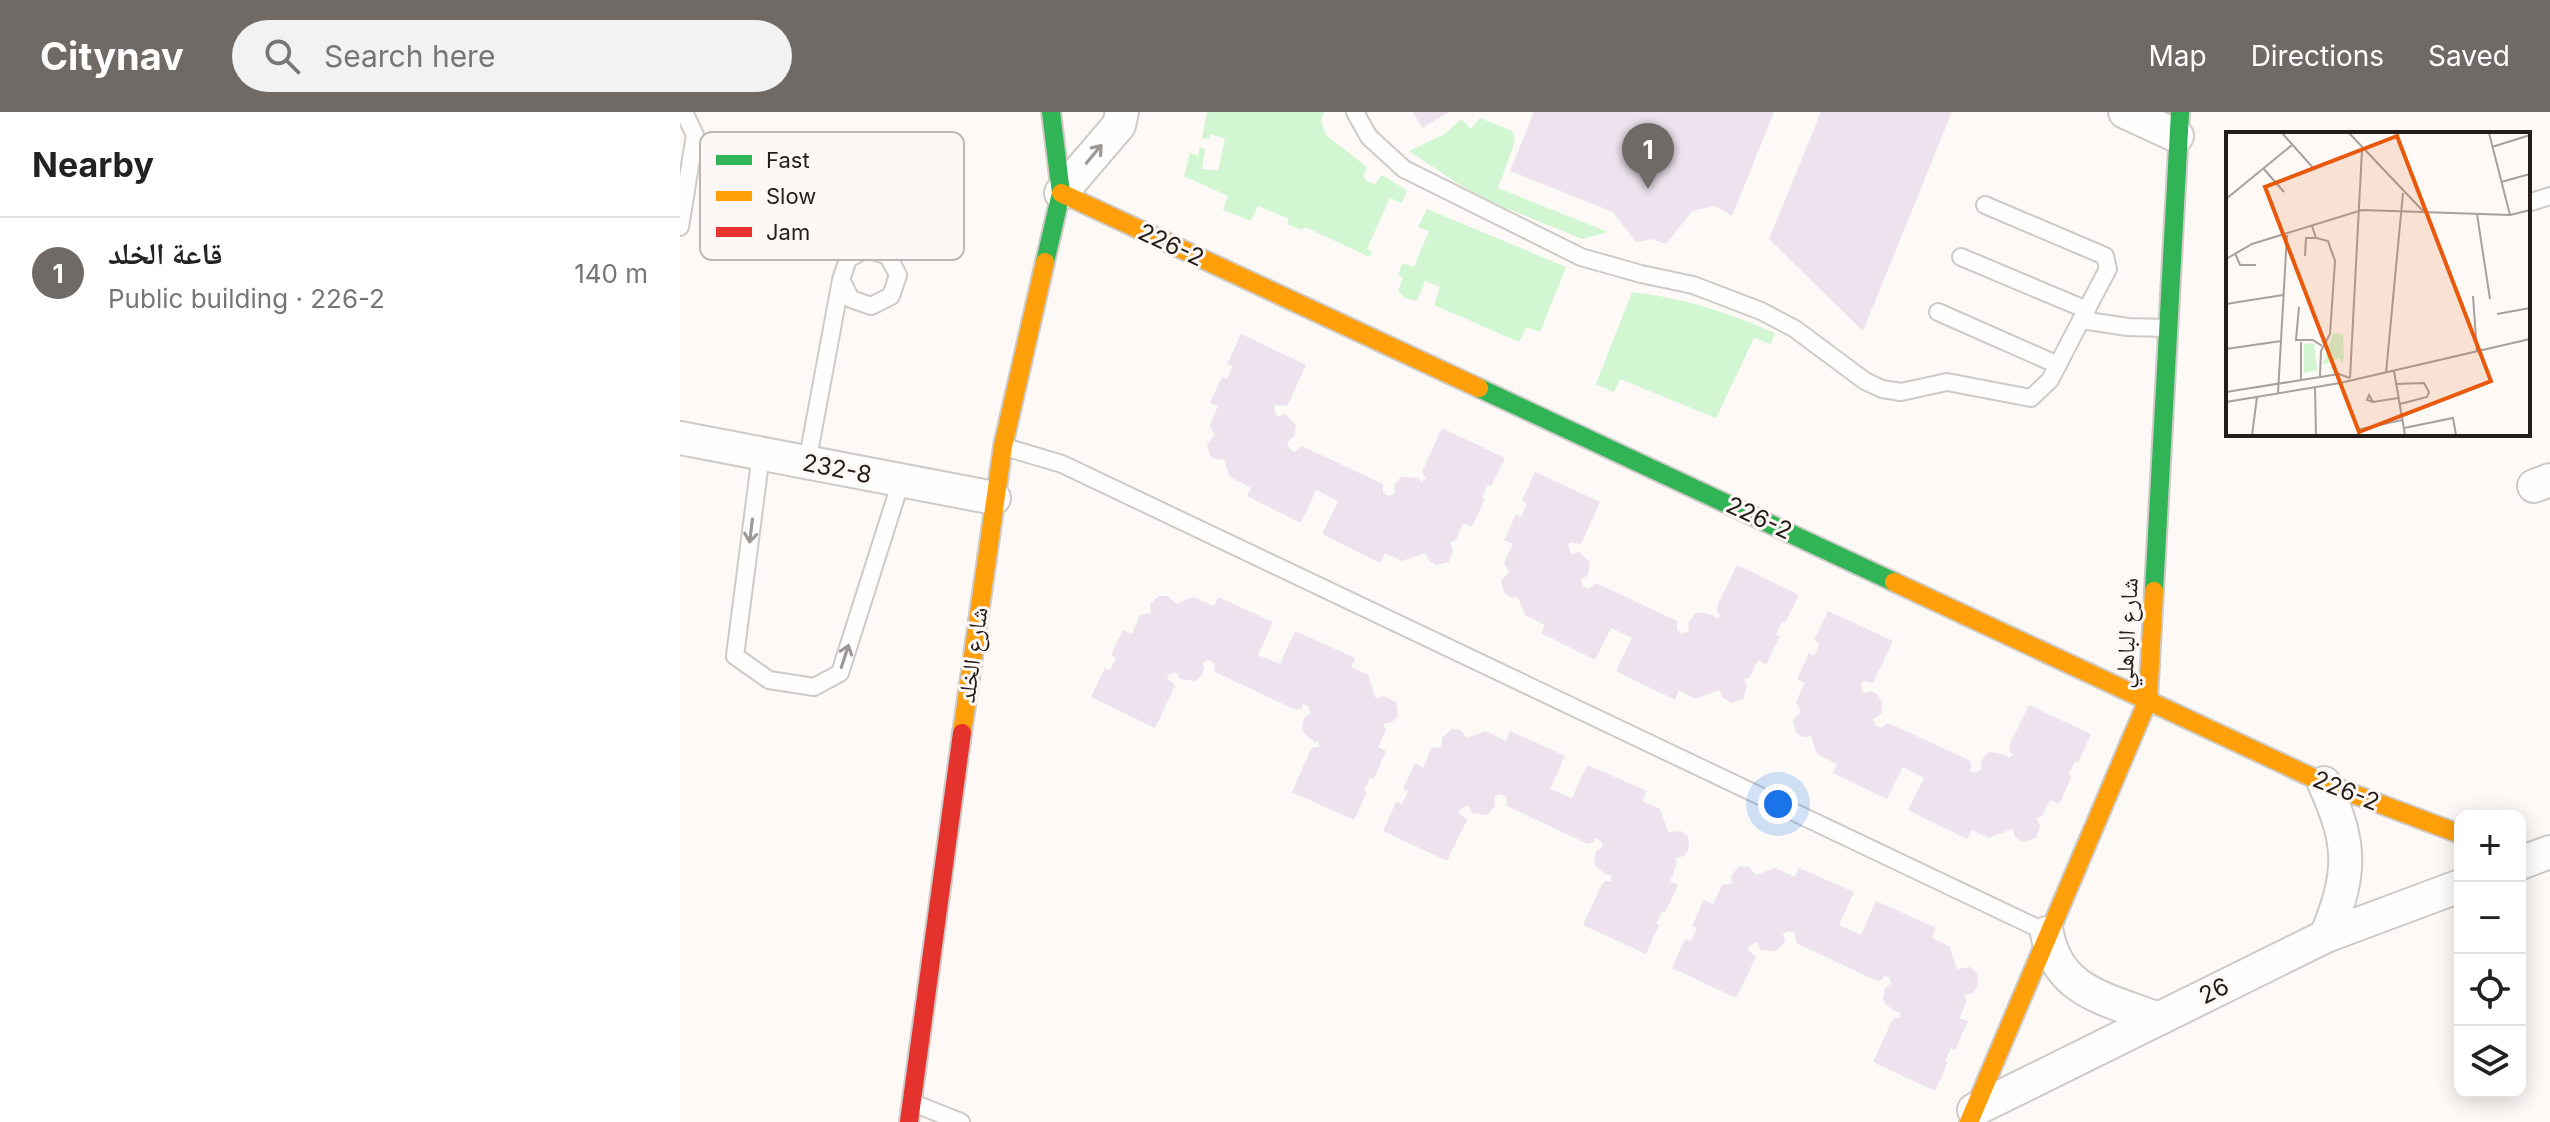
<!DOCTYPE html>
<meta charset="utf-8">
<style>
body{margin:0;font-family:Inter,"Noto Naskh Arabic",sans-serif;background:#f2f2f2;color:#222}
.controls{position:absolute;right:24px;bottom:24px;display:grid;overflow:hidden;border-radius:16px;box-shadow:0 4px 20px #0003}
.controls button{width:72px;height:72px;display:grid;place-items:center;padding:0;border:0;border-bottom:2px solid #e0e0e0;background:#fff;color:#222;font:40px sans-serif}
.you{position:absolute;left:1098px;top:692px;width:28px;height:28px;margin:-20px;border:6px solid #fff;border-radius:50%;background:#1a73e8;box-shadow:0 0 0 12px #1a73e833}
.badge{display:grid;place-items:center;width:52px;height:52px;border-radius:50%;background:#706a67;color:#fff;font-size:26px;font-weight:700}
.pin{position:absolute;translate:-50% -66px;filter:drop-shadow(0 2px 4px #0008)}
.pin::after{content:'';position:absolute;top:42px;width:28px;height:24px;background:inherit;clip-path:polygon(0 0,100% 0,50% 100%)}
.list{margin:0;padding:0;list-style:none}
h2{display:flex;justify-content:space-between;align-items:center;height:104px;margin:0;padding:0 32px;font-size:34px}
h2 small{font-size:26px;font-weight:400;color:#767676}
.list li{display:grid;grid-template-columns:52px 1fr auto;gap:24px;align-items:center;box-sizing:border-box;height:112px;padding:0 32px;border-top:2px solid #e0e0e0}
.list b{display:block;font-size:30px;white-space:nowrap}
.list p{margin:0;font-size:26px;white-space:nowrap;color:#767676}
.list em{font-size:26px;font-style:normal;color:#767676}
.icon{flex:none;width:44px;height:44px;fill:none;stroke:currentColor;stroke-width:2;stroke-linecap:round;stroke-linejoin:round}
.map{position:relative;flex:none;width:1870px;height:1010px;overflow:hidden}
header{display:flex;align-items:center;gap:48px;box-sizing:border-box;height:112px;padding:0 40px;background:#706a67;color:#fff}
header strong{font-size:38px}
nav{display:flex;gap:44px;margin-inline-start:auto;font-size:28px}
.search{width:560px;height:72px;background:#f2f2f2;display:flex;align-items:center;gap:20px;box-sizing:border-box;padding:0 28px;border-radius:44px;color:#767676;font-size:30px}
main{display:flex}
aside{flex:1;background:#fff}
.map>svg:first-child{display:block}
.green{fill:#d2f5d2}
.building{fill:#ede2ed}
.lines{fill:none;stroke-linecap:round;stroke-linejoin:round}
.lane-casing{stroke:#cecac7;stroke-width:20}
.street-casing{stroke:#cecac7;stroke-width:36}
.fast-casing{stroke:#cecac7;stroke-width:22}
.slow-casing{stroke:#cecac7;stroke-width:22}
.jam-casing{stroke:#cecac7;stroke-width:22}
.lane{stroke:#fffefe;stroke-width:16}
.street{stroke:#fffefe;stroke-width:32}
.fast{stroke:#30b455;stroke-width:18}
.slow{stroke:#ff9f0a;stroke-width:18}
.jam{stroke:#e5322d;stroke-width:18}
.oneway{stroke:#9d9997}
.labels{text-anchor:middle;stroke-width:6;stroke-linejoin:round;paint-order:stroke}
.street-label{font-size:24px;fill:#251d19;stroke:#fdf8f6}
.inset-road{fill:none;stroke:#a6a19e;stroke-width:2}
.view{fill:#e8590c;fill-opacity:0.15;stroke:#e8590c;stroke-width:4}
.inset-edge{fill:none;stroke:#251d19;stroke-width:4}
.key{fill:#fdf8f6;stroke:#bcb6b4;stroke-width:2}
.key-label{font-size:22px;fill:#251d19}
</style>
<header>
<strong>Citynav</strong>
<div class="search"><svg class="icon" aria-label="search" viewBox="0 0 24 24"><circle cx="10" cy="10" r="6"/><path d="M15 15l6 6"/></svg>Search here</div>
<nav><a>Map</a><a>Directions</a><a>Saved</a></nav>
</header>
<main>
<aside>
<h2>Nearby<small></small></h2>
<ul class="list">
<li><span class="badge">1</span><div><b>قاعة الخلد</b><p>Public building · 226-2</p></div><em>140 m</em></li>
</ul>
</aside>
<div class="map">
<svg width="1870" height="1010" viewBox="0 0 1870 1010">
<rect width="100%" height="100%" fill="#fcf9f7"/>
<g class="green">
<polygon points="527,0 644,0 641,8 646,23 687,55 683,64 686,69 695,72 702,63 727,78 722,91 710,86 687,137 692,140 690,145 625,115 622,118 607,112 609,107 578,94 571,109 543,98 548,84 504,64 510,41 518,44 520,35 525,37 522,57 538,59 545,27 531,22 528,27 522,26"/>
<polygon points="800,6 832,19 835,29 818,76 928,120 902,127 821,94 780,73 729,39 765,22 781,7 791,17"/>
<polygon points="747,97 886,155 860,220 846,215 839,230 754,193 760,175 745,169 737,189 725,186 718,179 723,166 718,163 722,151 734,155 749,119 738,115"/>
<path d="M952 180C1004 186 1047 200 1095 221L1091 232 1074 226 1036 306 940 267 934 280 916 272Z"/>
</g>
<g class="building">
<polygon points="733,0 769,0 742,16"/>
<polygon points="854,0 1094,0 1052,104 1035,94 1012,99 986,132 972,127 956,130 933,100 830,59"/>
<polygon points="1141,0 1272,0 1183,219 1089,127"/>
<polygon points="561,222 626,253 607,294 596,293 594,296 597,305 605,302 616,313 614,325 607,330 609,336 614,340 622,334 703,372 703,381 708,384 715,382 714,373 721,365 739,366 741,370 746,366 742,361 744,355 762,316 825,346 811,374 808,373 802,385 805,387 792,415 783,411 776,428 770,430 773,438 769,450 756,453 749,449 745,441 722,449 705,441 700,451 642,422 658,389 636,378 621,411 567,384 571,376 550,365 544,347 537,348 530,344 527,332 535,323 530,314 538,294 530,291 542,265 547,267 553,254 547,252"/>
<polygon points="855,360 920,390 901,432 890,430 888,433 891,442 899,440 910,450 908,463 901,468 903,474 908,477 916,471 997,509 997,518 1002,522 1009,519 1008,511 1015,502 1020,500 1033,503 1036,507 1040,504 1037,499 1038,492 1057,453 1119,483 1105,511 1102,510 1096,523 1100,524 1086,553 1078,548 1070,565 1064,567 1067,575 1063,587 1051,591 1043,586 1039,578 1016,587 999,578 995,588 936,559 952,526 931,516 915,548 861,521 865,513 845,503 838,485 832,486 824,481 821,469 829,460 824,451 833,432 824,428 836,402 841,405 847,392 842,389"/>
<polygon points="479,484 488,484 496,492 513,485 534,494 538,485 593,510 578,543 600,552 615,519 675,546 671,555 688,563 696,587 704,584 716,590 718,604 712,610 703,612 706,618 698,635 706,639 694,667 690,666 684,678 687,680 674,708 612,680 629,641 633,635 639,635 639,629 634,630 624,621 622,616 624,606 631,601 628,594 623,592 622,596 616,598 535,560 534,551 529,548 522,551 524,555 522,564 515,569 500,567 496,560 488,563 487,566 495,574 475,616 411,585 425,556 430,558 436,546 431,543 443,518 452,522 460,503 471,501 470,492"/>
<polygon points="1148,499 1213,529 1193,571 1182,569 1181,572 1183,581 1191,579 1197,582 1202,590 1201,602 1193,607 1195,613 1201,616 1208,611 1289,648 1292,654 1289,658 1294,661 1301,658 1301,650 1307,641 1312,640 1325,643 1328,646 1333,643 1329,638 1330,631 1349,593 1411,622 1398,651 1395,649 1389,662 1392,664 1379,692 1370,688 1362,704 1356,706 1360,714 1356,726 1343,730 1335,725 1332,717 1309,726 1292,718 1287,727 1228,698 1244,666 1223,655 1207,687 1153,661 1157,652 1137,642 1131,624 1124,625 1116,621 1113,608 1121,599 1116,590 1125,571 1117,567 1129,541 1134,544 1140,531 1134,528"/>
<polygon points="771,617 780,618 787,626 805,619 826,629 830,619 885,644 870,677 892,686 907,653 967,679 962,689 980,697 988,720 1001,719 1008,724 1009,737 1004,744 995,746 997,752 990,769 998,773 985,801 982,799 976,812 979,813 966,842 903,813 921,774 925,769 931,769 931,763 927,763 916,755 914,750 916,739 923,734 920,728 915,726 914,730 908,732 827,694 826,684 820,682 814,685 815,694 807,703 792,701 788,693 780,698 778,700 787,708 767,749 703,719 716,690 722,692 728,679 723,677 735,651 743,656 752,636 762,635 762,626"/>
<polygon points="1060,754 1069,755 1076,763 1095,756 1115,765 1119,756 1174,780 1159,813 1181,823 1196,789 1256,816 1252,826 1269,834 1277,857 1290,855 1297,861 1298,874 1293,881 1284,883 1287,889 1279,906 1288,909 1275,938 1271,936 1265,949 1268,950 1255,979 1193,950 1211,911 1214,906 1220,906 1220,900 1216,900 1205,892 1203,887 1205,876 1212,871 1209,865 1204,863 1203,867 1197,869 1116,831 1115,821 1109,819 1103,821 1105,830 1096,839 1081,838 1077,830 1069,834 1067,837 1076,845 1056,886 992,856 1005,827 1011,829 1017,816 1012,814 1024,788 1033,792 1042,773 1052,771 1051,763"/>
</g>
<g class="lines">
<defs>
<g id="lane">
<polyline points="675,0 689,25 724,57 901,145 961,162 1013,173 1081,199 1115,217 1185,269 1202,277 1221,280 1267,270 1351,286 1370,268 1401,208 1448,215 1487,216"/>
<polyline points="1848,91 1870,84"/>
<polyline points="1305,93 1425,144 1428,157 1401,208"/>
<polyline points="0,115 15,23 4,0"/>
<polyline points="1281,145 1407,198"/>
<polyline points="1258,200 1378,253"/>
<polyline points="325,335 382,352 1366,820"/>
<polyline points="81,342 55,544 89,568 134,575 160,561 221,369"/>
<polyline points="127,351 161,168 171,187 191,194 211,184 218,163 208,144 187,137 168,147 161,168"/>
<polyline points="233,991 281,1010"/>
</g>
<g id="street">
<polyline points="1445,0 1497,24"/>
<polyline points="381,81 439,13 442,0"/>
<polyline points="0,326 314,386"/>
<polyline points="1854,374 1870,368"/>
<path d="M1644 671C1672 733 1672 761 1646 824"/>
<polyline points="1840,751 1870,740"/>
<path d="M1367 821C1378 881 1428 887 1478 907"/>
<polyline points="1294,998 1646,824 1780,774"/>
</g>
<g id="fast">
<polyline points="365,150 381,81 371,0"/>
<polyline points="799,276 1214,470"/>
<polyline points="1474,479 1500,0"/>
</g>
<g id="slow">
<polyline points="381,81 799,276"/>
<polyline points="1214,470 1644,671 1780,722"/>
<polyline points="282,621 323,334 365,150"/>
<polyline points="1289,1010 1468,588 1474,479"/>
</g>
<polyline id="jam" points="229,1010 282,621"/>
</defs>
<use href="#lane" class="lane-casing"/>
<use href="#street" class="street-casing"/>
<use href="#fast" class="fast-casing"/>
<use href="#slow" class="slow-casing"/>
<use href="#jam" class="jam-casing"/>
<use href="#lane" class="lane"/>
<use href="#street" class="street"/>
<use href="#fast" class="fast"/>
<use href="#slow" class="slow"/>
<use href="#jam" class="jam"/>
</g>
<defs><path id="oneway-shaft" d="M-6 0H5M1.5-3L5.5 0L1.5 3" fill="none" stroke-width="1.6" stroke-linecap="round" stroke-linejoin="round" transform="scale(2)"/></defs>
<g class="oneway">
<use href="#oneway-shaft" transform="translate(414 42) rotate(-50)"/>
<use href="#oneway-shaft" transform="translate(71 419) rotate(97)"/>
<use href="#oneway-shaft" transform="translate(165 544) rotate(-72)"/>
</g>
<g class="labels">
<g class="street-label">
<text transform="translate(491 133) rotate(25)" y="8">226-2</text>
<text transform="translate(157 357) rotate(11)" y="8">232-8</text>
<text transform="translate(1079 406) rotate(25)" y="8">226-2</text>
<text transform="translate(1447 521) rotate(-87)" y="8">شارع الباهلي</text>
<text transform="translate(293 543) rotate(-82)" y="8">شارع الخلد</text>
<text transform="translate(1666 679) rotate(22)" y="8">226-2</text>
<text transform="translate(1534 879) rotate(-26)" y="8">26</text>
</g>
</g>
<g transform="translate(1546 20)">
<rect width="304" height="304" fill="#fcf9f7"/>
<path d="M107 201 117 202 118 224 116 231 113 226 97 233ZM88 211 91 238 78 241V212Z" fill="#d2f5d2"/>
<path class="inset-road" d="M56 1 89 38M123 1 197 79M263 1 284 83M266 15 304 3M37 36 58 60M275 50 304 42M0 67 66 13M251 82 264 167M86 94 90 106 102 109 109 129 104 202 95 219 94 244M9 121 14 133H30M79 124 80 106H90M0 127 26 112 136 78 284 83 304 78M247 164 251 220M0 172 57 163M73 175 70 208H87L96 214M271 182 304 176M75 210V247M0 217 55 209M168 239 179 303M160 241 177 61M124 246 136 18M170 252 198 251 203 260 201 265 174 272M89 255 90 303M0 260 113 242 124 246M52 261 61 103M0 270 114 251 304 207M147 270 141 268 143 263 147 270 172 266M178 296 227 286 230 303M26 303 31 265M132 303 135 297 176 288"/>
<path class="view" d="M171 4 265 249 133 300 39 55Z"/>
<rect width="304" height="304" class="inset-edge"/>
</g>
<rect x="20" y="20" width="264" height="128" rx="12" class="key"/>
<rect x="36" y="43" width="36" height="10" fill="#30b455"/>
<rect x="36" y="79" width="36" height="10" fill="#ff9f0a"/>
<rect x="36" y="115" width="36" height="10" fill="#e5322d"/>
<g class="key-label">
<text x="86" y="56">Fast</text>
<text x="86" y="92">Slow</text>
<text x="86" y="128">Jam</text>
</g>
</svg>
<div class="controls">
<button>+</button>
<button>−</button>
<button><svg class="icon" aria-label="locate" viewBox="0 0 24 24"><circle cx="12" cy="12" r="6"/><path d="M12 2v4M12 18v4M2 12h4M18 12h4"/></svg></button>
<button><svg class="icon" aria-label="layers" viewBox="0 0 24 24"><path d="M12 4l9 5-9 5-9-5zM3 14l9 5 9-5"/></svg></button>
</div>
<div class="you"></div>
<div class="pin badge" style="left:968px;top:77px">1</div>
</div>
</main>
